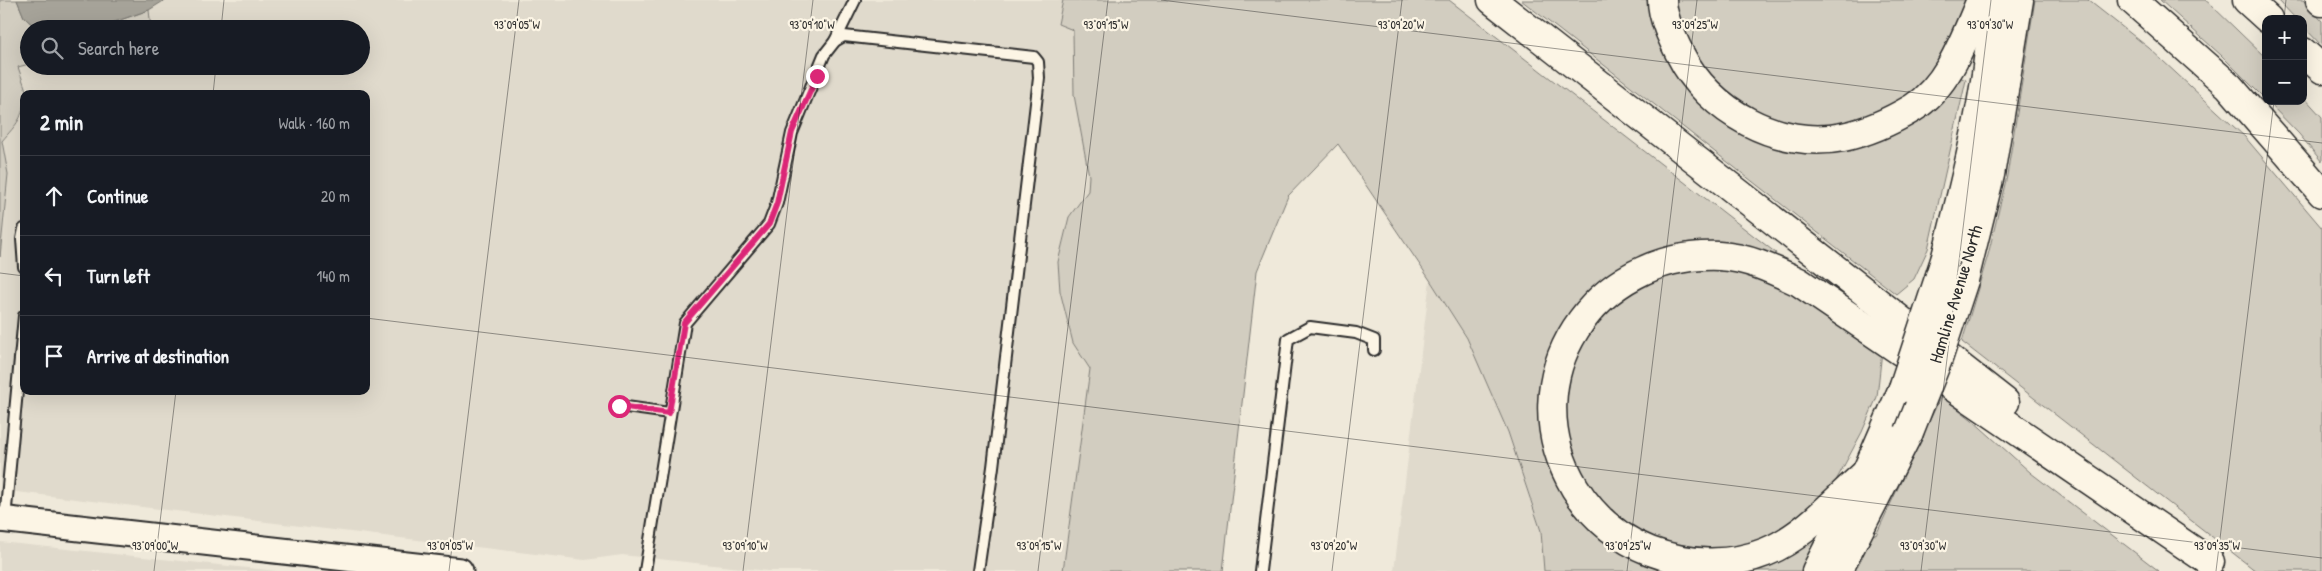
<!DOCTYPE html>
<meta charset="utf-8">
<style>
body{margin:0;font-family:"Patrick Hand",sans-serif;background:#20242c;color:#f1f3f6}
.controls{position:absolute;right:15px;top:15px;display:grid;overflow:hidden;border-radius:10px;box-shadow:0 5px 20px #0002}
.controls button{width:45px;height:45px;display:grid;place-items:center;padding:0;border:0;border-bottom:1px solid #363941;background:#171b24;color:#f1f3f6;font:25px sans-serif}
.stop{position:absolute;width:15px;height:15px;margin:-11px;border:4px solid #db2777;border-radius:50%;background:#fff}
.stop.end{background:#db2777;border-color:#fff;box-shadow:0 1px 5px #0008}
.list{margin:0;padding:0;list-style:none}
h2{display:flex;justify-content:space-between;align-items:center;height:65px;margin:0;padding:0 20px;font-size:21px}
h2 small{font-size:16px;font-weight:400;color:#9ea1a6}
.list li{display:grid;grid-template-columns:32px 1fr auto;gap:15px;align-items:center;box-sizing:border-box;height:80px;padding:0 20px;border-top:1px solid #363941}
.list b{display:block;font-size:19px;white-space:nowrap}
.list em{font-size:16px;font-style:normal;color:#9ea1a6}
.icon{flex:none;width:28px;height:28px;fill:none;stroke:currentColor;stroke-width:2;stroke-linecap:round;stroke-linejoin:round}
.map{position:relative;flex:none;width:2322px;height:571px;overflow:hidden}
.search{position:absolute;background:#171b24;box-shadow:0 5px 20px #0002;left:20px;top:20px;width:350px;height:55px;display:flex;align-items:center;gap:12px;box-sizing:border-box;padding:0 18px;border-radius:28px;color:#9ea1a6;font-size:19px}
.panel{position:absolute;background:#171b24;box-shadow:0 5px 20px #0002;left:20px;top:90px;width:350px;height:305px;border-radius:10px}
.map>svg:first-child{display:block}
.built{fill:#e0dacc}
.green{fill:#d2cdc0;stroke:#7e7c76}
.water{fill:#a6a399;stroke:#75736d}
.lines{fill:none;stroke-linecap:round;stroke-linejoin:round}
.service-casing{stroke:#2b2b2b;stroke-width:14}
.tertiary-casing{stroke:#2b2b2b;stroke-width:29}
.motorway-casing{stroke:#2b2b2b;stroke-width:31}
.service{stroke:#fcf5e5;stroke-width:10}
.tertiary{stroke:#fcf5e5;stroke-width:25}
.motorway{stroke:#fcf5e5;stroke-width:28}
.motorway-bridge-casing{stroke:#2b2b2b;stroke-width:31;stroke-linecap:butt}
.motorway-bridge{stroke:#fcf5e5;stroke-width:28}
.route{stroke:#db2777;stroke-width:6}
.ticks{fill:none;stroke:#2b2b2b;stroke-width:1;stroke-opacity:0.45}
.labels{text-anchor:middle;stroke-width:4.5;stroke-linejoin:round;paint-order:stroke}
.street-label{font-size:18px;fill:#2b2b2b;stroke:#fcf5e5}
.ticks-label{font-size:12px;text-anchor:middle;fill:#2b2b2b;stroke:#fcf5e5;stroke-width:4.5;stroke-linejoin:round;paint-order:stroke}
</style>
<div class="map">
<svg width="2322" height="571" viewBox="0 0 2322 571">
<rect width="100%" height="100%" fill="#efe9da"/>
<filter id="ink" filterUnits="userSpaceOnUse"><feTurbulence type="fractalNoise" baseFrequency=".02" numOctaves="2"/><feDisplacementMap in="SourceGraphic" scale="10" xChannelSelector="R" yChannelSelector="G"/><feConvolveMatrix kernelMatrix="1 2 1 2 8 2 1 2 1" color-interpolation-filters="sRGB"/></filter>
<g filter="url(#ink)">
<g class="built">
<polygon points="165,0 1063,0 1058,24 1073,29 1074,95 1089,176 1088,191 1069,217 1058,262 1060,291 1073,343 1090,369 1063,571 768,571 622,555 585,560 0,490 0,257 8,175 2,141 20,119 24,110 24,391 366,391 366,94 27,94 17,66 29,64 29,66 361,66 361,29 151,29 149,10"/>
<polygon points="1430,280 1467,338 1508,432 1541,531 1544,571 1394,571"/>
<polygon points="0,542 277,571 0,571"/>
</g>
<g class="green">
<path d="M0 0H17L24 17 37 29H29V64L18 67 27 93 24 94C24 119 17 123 2 141L8 174 0 257Z"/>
<polygon points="1063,0 1449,0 1776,253 1772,259 1707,248 1566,329 1557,475 1687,571 1544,571 1541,531 1508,432 1467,338 1430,280 1338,144 1288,196 1257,271 1223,571 1063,571 1090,369 1073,343 1060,291 1058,262 1069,217 1088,191 1089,176 1074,95 1073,30 1058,24"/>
<polygon points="1521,0 1654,0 1689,89 1837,151 1851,151 1957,76 1966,80 1928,249 1914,279 1896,294"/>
<polygon points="1672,0 1966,0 1958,29 1926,83 1886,114 1814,130 1755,116 1692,61"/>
<polygon points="2035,0 2088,0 2149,48 2245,137 2322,228 2322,571 2256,571 1962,342 1988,255 2007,176"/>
<polygon points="2160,0 2205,0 2210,4 2266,58 2266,100 2222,56"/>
<polygon points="2278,0 2303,0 2322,21 2322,46 2303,26 2303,19 2296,19"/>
<polygon points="149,10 151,29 94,29"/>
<polygon points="2303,96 2322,117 2322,162 2299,134 2267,101 2303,101"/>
<polygon points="1721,267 1779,282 1882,351 1877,397 1862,432 1831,490 1767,542 1707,554 1633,533 1583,483 1563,425 1574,353 1607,306 1667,272"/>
<polygon points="1941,396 1971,419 2031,473 2159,571 1852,571 1872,533 1876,535"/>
<polygon points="1819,531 1824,538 1806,571 1727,571"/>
</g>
<polygon class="water" points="17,0 165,0 149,10 94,29 37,29 24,17"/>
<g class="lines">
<defs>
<g id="service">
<polyline points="835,41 855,0"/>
<polyline points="24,229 22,239 24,267"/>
<polyline points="619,406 669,413"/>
<polyline points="5,519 24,316"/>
<polyline points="645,571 685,323 769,224 777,203 792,133 824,55 835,41 844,36 1034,57 1038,62 1039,78 993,467 978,571"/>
<polyline points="1260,571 1288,339 1310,327 1356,333 1374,340 1374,350"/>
</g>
<polyline id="tertiary" points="0,519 460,571"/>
<g id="motorway">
<polyline points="1492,0 2005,402"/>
<path d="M1662 0C1662 17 1672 38 1680 54 1708 111 1779 150 1843 137 1867 132 1893 120 1913 108 1949 85 1965 37 1981 0"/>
<polyline points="2132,0 2229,86 2322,193"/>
<polyline points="2247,0 2268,19"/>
<polyline points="2320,0 2322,2"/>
<polyline points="2303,52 2322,69"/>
<path d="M1946 257C1967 173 1990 87 1993 0"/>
<polyline points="1964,280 1990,175 2019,0"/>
<path d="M1866 473C1835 500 1805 536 1766 552 1729 567 1687 565 1650 551 1617 538 1593 517 1575 488 1509 378 1595 251 1719 256 1747 257 1774 270 1799 282L2210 562"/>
<polyline points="1816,571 1866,473 1903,388"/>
<polyline points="1838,571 1909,432"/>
</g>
</defs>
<use href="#service" class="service-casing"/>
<use href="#tertiary" class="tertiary-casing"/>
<use href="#motorway" class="motorway-casing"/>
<use href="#service" class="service"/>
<use href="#tertiary" class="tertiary"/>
<use href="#motorway" class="motorway"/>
<defs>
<g id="motorway-bridge">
<polyline points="1903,388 1946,257"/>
<polyline points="1909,432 1938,359 1964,280"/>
</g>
</defs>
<use href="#motorway-bridge" class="motorway-bridge-casing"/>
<use href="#motorway-bridge" class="motorway-bridge"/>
</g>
</g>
<g class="lines" filter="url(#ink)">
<polyline class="route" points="619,406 669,413 684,323 769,224 777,203 792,132 817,76"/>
</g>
<path class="ticks" d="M1161 0 2322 143M2284 19 2286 0M221 29 224 0M213 94 216 66M0 273 24 276M366 318 2322 558M154 571 176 391M449 571 519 0M743 571 813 0M1038 571 1108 0M1332 571 1402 0M1627 571 1697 0M1921 571 1991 0M2216 571 2274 101"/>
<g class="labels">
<g class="street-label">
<text transform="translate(1956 294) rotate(-73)" y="6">Hamline Avenue North</text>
</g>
</g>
<g class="ticks-label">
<text x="517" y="29">93°09'05"W</text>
<text x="812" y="29">93°09'10"W</text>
<text x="1106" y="29">93°09'15"W</text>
<text x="1401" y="29">93°09'20"W</text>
<text x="1695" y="29">93°09'25"W</text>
<text x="1990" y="29">93°09'30"W</text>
<text x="155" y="550">93°09'00"W</text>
<text x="450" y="550">93°09'05"W</text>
<text x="745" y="550">93°09'10"W</text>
<text x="1039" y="550">93°09'15"W</text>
<text x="1334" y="550">93°09'20"W</text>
<text x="1628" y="550">93°09'25"W</text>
<text x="1923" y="550">93°09'30"W</text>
<text x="2217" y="550">93°09'35"W</text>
</g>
</svg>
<div class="controls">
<button>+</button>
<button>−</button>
</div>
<div class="stop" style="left:619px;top:406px"></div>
<div class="stop end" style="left:817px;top:76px"></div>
<div class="search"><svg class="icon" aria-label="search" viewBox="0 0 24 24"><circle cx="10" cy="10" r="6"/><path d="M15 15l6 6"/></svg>Search here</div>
<section class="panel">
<h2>2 min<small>Walk · 160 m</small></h2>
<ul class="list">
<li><svg class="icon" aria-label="ahead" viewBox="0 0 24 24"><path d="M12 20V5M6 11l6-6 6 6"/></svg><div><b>Continue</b></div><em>20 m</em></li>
<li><svg class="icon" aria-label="left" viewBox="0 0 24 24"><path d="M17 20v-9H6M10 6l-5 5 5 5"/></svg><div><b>Turn left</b></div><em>140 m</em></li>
<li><svg class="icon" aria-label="arrive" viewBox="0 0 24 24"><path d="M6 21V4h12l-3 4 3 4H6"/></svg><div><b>Arrive at destination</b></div></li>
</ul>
</section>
</div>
